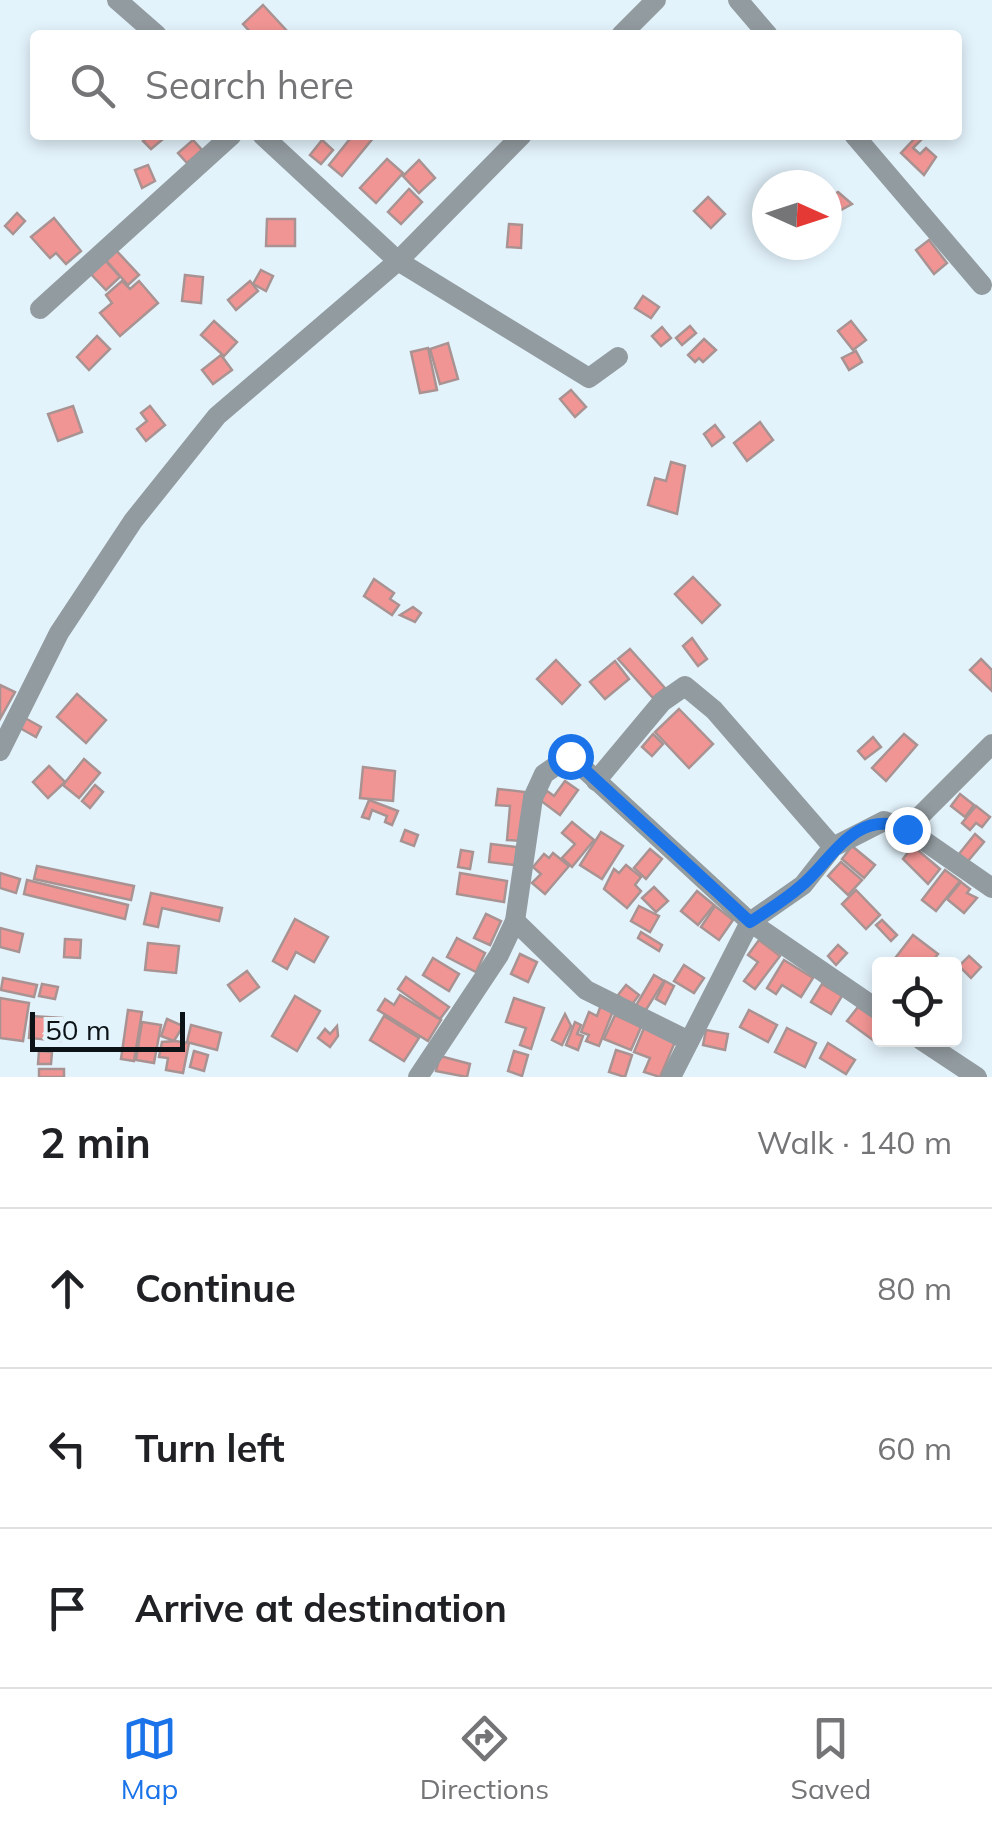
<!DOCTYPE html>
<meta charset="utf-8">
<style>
body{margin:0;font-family:Mulish,sans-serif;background:#f2f2f2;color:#202124}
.controls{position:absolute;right:30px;bottom:30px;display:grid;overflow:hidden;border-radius:10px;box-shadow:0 5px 15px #0003}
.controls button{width:90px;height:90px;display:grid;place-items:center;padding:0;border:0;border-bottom:2px solid #e0e0e0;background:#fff;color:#202124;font:50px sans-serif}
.compass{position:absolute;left:752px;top:170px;width:90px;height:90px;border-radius:50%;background:#fff;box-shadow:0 5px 15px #0003;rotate:93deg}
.scale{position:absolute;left:30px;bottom:25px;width:155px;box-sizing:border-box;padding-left:10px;border:5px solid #0c1317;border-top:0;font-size:28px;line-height:35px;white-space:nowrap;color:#0c1317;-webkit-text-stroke:8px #e3f3fc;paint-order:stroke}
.stop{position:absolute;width:30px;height:30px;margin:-22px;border:8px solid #1a73e8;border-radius:50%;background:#fff}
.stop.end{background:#1a73e8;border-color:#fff;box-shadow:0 2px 10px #0008}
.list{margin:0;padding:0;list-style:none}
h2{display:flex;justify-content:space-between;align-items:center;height:130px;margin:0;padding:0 40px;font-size:42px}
h2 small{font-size:32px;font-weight:400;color:#757577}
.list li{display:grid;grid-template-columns:65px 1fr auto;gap:30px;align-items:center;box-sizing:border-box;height:160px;padding:0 40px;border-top:2px solid #e0e0e0}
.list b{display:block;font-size:38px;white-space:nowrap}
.list em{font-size:32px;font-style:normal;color:#757577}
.icon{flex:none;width:55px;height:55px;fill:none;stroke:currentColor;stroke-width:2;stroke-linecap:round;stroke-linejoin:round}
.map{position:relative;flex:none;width:992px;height:1077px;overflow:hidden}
.search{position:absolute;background:#fff;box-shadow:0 5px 15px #0003;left:30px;right:30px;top:30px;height:110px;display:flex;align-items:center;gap:25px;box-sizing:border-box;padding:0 35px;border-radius:10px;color:#757577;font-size:38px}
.sheet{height:610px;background:#fff}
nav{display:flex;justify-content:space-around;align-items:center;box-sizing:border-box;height:140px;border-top:2px solid #e0e0e0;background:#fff;font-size:28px;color:#757577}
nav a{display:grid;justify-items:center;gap:5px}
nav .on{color:#1a73e8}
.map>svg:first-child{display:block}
.building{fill:#f19594;stroke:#a99392;stroke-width:2.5}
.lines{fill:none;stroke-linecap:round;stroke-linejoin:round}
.minor{stroke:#929ba0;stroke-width:20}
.route{stroke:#1a73e8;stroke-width:12}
</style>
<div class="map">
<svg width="992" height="1077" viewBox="0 0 992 1077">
<rect width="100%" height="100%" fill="#e3f3fc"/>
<g class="building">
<polygon points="263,5 288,32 284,35 253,35 243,24"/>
<polygon points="150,135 163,139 151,149 143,141"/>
<polygon points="353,135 374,137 342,176 329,165"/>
<polygon points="917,136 921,140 913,148 920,154 926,148 936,157 924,175 901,153"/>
<polygon points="193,140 202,150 187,163 178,153"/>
<polygon points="322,140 333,150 321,164 310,155"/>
<polygon points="387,159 403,173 376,203 360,188"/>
<polygon points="419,160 435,178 419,193 403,176"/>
<polygon points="148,165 155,181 142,188 135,170"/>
<polygon points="409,189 422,202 401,224 388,212"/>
<polygon points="838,192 852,204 839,211 831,196"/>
<polygon points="708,197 725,214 711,228 694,211"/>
<polygon points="17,213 25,221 13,234 5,226"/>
<polygon points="54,218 81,251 66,264 56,253 50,258 31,237"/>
<polygon points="267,219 295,219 295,246 266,246"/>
<polygon points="509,224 522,225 521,248 507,247"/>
<polygon points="929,240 947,263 934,274 916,250"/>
<polygon points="114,248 139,275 128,285 104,258"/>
<polygon points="103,258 120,277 106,290 89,272"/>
<polygon points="261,270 273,276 266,291 253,284"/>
<polygon points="185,275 203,277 201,303 182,301"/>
<polygon points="122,281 130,289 139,281 158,303 120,336 100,313 112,303 106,295"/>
<polygon points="250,281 258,291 236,310 228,300"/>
<polygon points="643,296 659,307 651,318 635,308"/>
<polygon points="214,321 237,342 224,356 201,335"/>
<polygon points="851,321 866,340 853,350 838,331"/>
<polygon points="690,326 696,333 682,345 676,338"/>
<polygon points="662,327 671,338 661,346 652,336"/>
<polygon points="97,336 110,349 89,370 77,357"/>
<polygon points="704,339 716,350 703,362 699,358 695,362 688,355"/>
<polygon points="448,343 458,379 440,384 430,349"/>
<polygon points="428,348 437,390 420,393 411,352"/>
<polygon points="856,351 862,362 849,370 842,358"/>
<polygon points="221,355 232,370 213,384 202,370"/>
<polygon points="571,390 586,407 575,417 560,399"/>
<polygon points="73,406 82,432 58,441 48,414"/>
<polygon points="150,406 165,425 146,441 137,429 147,421 141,413"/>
<polygon points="760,422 773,440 747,461 734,443"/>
<polygon points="715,425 724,437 712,446 704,434"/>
<polygon points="671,462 685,466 677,514 648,505 655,478 666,481"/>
<polygon points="693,577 720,605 702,623 675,594"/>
<polygon points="374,579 394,593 390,599 399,605 392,615 364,596"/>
<polygon points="413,607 421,613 415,622 400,615"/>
<polygon points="692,638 707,659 698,666 683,646"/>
<polygon points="630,649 665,688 653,698 618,659"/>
<polygon points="981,659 992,670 992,691 970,670"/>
<polygon points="556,660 580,685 562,704 537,679"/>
<polygon points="615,661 629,679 605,699 590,682"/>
<polygon points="0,685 15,692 0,719"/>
<polygon points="77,694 106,720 86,743 57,717"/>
<polygon points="679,709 713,744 689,768 655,732"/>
<polygon points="25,718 41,727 36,737 20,728"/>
<polygon points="653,734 663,744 652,756 642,747"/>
<polygon points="904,734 917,745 886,781 872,768"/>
<polygon points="873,737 881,747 865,759 858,751"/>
<polygon points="84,759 100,773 79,798 63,785"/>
<polygon points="49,766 65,782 48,798 33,782"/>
<polygon points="363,767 395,771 393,801 360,798"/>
<polygon points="565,781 578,790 560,815 540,800 547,791 554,796"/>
<polygon points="95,785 103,792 90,808 82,801"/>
<polygon points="498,789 525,792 521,841 507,840 510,806 496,805"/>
<polygon points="960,794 974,805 965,817 951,806"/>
<polygon points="369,800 398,811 392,825 385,822 387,816 372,810 369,819 362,817"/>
<polygon points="976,806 990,817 982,827 976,823 970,830 962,823"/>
<polygon points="572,822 594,840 572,867 562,858 575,844 562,833"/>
<polygon points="405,830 418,835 414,846 401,841"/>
<polygon points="601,832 623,846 602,879 580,865"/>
<polygon points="975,834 984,842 968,861 959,854"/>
<polygon points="491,844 517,847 515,865 489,862"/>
<polygon points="852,846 875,865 864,878 842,859"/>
<polygon points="913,846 940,869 928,884 903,859"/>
<polygon points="650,849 662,859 646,879 634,868"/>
<polygon points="461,850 473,852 470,869 458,867"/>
<polygon points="553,853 569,866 545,894 532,883 541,874 533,867 544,854 549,858"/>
<polygon points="841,862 862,880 848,895 828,876"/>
<polygon points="626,865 641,877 635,885 641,891 627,908 604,889 614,869 619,873"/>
<polygon points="37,866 134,886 131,900 34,879"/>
<polygon points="945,870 960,881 936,911 922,900"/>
<polygon points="0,873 20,879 16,893 0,888"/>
<polygon points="460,873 507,881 504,902 457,894"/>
<polygon points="27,880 128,905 125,919 24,894"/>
<polygon points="961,882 970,889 967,893 977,898 964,913 947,899"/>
<polygon points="654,887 668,901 656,912 642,898"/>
<polygon points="856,890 880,915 866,929 842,904"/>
<polygon points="697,891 714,905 698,925 681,911"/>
<polygon points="151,893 222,908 219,921 162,908 158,927 144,924"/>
<polygon points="639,906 659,916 650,932 631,921"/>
<polygon points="715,906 733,920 719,940 701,927"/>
<polygon points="486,914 501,921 490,945 474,938"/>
<polygon points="295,919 328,937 314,962 296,952 287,969 273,961"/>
<polygon points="882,920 897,935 891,941 876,925"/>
<polygon points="0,928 23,934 19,952 0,947"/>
<polygon points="641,932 662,945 659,951 638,938"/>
<polygon points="913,935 938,954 930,964 905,964 896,957"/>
<polygon points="457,938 485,953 476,972 447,957"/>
<polygon points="65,939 81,940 80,958 64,957"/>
<polygon points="759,940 780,956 755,989 744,981 758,962 748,955"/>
<polygon points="148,943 179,946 176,973 145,970"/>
<polygon points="838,945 847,953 836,965 828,956"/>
<polygon points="520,954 537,962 528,982 511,974"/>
<polygon points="969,956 981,967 971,978 959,966"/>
<polygon points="433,958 459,974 449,991 423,975"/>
<polygon points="784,960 813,978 801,997 782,985 776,994 767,988"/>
<polygon points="684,965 704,978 694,993 674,981"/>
<polygon points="247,971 259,987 240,1001 228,985"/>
<polygon points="654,975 664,981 644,1013 635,1007"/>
<polygon points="406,977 449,1007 440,1019 398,989"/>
<polygon points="3,978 37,985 34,997 1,990"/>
<polygon points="665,981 674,986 665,1004 656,999"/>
<polygon points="42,984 58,987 55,999 39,996"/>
<polygon points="822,984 842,996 831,1014 811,1002"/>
<polygon points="626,985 639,995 631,1006 618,995"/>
<polygon points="400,995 441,1020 428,1041 378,1010 385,999 394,1005"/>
<polygon points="295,996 320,1011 297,1051 272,1036"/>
<polygon points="0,998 29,1003 23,1041 0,1038"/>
<polygon points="514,998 544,1008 531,1049 520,1045 526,1028 506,1022"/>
<polygon points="601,1005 613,1011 599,1046 586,1041 589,1035 581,1032 589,1012 597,1016"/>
<polygon points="858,1007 880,1022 877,1043 847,1021"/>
<polygon points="128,1010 142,1012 134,1061 121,1059"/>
<polygon points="749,1010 777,1025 768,1042 740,1027"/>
<polygon points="565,1014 571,1026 562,1045 552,1040"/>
<polygon points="615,1015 641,1027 631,1050 604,1039"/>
<polygon points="31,1016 62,1018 60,1041 29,1038"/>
<polygon points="384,1016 419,1038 404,1061 370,1040"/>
<polygon points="167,1019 183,1026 174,1041 161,1036"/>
<polygon points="142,1022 161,1025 154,1063 136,1060"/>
<polygon points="575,1022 581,1025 577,1034 583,1036 578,1050 566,1045"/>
<polygon points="191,1025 221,1033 217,1050 187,1042"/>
<polygon points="337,1026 338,1036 330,1047 318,1038 325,1029 330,1034"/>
<polygon points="644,1028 675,1042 660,1077 644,1072 650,1058 634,1052"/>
<polygon points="787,1028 816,1043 805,1067 775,1052"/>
<polygon points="706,1030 728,1034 725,1050 703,1045"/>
<polygon points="175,1041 189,1043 183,1073 166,1070 168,1058 159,1057 162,1042"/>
<polygon points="828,1043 855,1060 846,1074 820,1058"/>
<polygon points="616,1050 632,1055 625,1077 609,1072"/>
<polygon points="39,1051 52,1052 51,1064 38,1064"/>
<polygon points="194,1051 208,1055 204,1071 190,1067"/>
<polygon points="514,1051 528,1055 522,1076 508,1071"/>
<polygon points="440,1056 470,1064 467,1077 436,1071"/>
<rect x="39" y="1069" width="25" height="8"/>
</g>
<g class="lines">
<g class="minor">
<polyline points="117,0 157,35"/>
<polyline points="738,0 768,35"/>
<polyline points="621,35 656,0"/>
<polyline points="262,135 398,261 589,378 618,357"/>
<polyline points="854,135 982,285"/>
<polyline points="40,309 232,135"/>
<polyline points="0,751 59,633 133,521 217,416 398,261 522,135"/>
<polyline points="596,781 662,702 685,686 714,710 833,847"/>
<polyline points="907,829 992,744"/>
<polyline points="515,921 586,990 689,1041"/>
<polyline points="921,1040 977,1077"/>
<polyline points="418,1077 499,955 515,921 533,798 544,774 570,756 750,922 803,885 833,847 884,821 907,829 992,888"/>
<polyline points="671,1077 750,922 880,1011"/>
</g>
</g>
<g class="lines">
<path class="route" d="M570 756 750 922C767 911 785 900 801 886 833 859 856 807 907 829"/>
</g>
</svg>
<div class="controls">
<button><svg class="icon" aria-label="locate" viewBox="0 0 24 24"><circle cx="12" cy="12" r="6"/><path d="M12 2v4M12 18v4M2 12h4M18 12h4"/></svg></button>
</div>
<svg class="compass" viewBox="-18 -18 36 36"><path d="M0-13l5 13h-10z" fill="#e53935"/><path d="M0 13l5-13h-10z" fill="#757577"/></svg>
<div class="scale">50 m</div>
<div class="stop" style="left:570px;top:756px"></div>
<div class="stop end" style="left:907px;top:829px"></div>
<div class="search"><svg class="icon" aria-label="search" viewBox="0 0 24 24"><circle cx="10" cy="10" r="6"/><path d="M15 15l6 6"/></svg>Search here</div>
</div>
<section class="sheet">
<h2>2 min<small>Walk · 140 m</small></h2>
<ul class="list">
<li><svg class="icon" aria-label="ahead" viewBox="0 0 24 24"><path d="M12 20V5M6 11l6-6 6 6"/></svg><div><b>Continue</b></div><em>80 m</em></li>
<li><svg class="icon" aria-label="left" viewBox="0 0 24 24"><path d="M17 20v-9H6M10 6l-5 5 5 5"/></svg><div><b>Turn left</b></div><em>60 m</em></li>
<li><svg class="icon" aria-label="arrive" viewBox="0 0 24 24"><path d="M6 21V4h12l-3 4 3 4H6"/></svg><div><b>Arrive at destination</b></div></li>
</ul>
</section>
<nav>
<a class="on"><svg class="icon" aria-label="map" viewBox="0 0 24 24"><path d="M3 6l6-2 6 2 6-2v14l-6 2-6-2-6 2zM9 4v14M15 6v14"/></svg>Map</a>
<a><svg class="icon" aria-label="directions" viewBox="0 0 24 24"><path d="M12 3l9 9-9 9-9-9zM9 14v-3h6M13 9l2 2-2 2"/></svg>Directions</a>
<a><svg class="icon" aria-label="saved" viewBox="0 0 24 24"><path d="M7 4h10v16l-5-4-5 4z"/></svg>Saved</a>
</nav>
